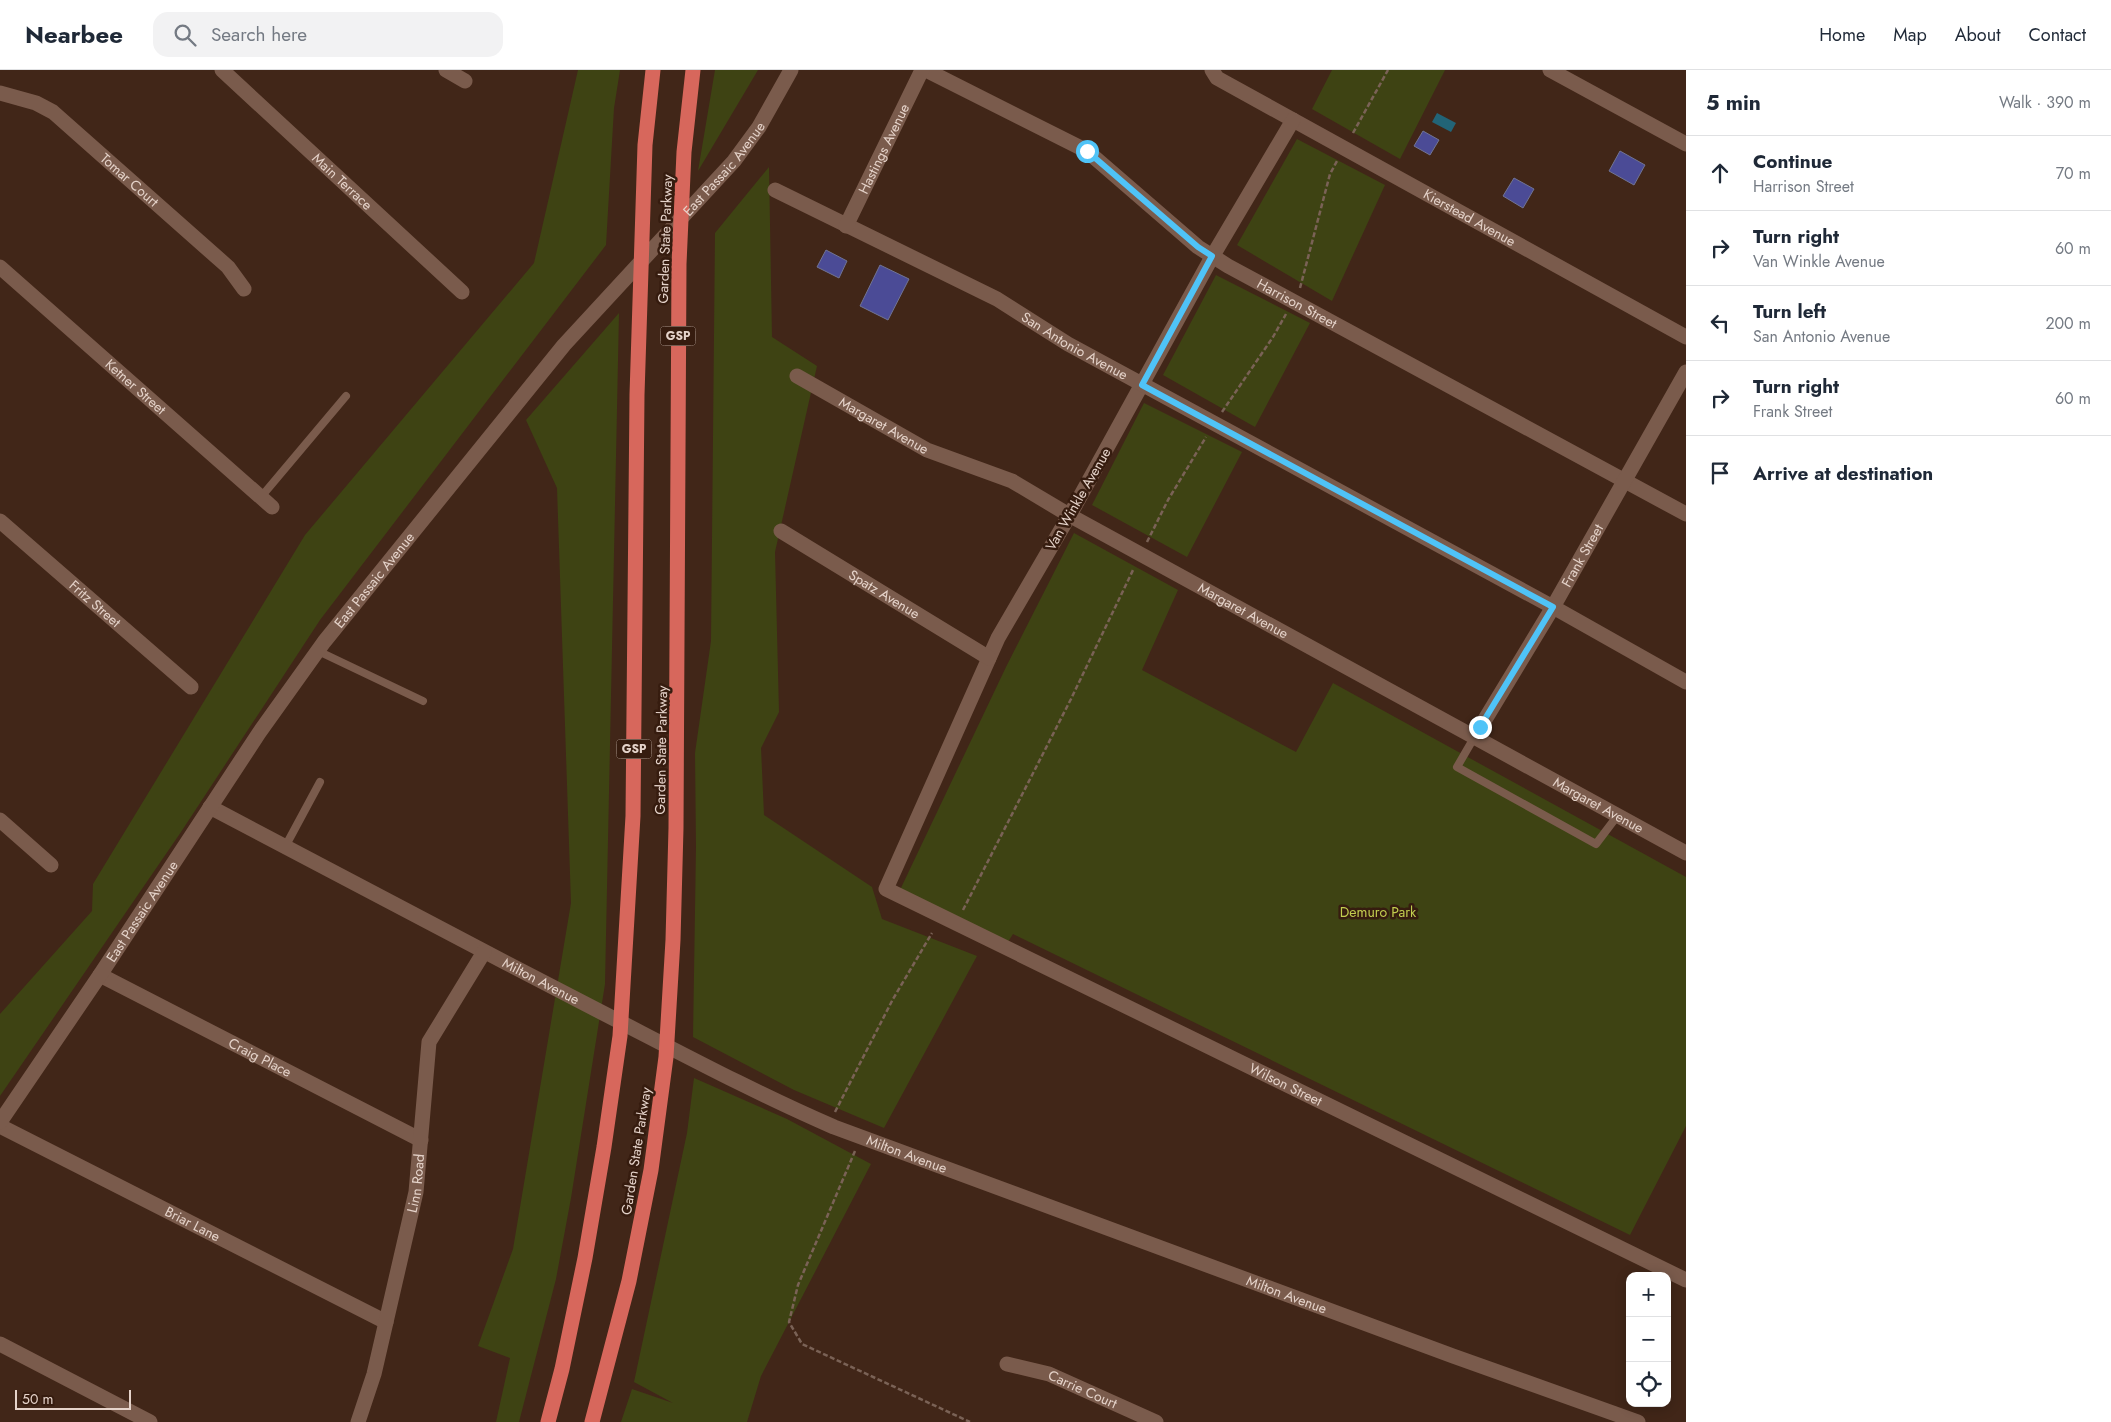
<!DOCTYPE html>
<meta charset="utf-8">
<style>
body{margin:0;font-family:Jost,sans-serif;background:#f2f2f3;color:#1f2937}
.controls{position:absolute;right:15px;bottom:15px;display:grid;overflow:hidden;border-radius:10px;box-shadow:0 2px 12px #0003}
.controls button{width:45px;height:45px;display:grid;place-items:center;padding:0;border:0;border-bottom:1px solid #e0e1e3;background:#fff;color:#1f2937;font:25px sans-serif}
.scale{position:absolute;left:15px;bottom:12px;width:116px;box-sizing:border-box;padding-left:5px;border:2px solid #e5d3ca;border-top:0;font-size:14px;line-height:18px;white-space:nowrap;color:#e5d3ca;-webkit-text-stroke:4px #361c0f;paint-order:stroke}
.stop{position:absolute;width:15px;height:15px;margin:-11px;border:4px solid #4fc3f7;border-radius:50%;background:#fff}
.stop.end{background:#4fc3f7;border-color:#fff;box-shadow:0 1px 5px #0008}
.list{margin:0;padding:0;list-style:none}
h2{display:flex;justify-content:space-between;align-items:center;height:65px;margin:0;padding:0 20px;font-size:21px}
h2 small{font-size:16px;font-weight:400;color:#747a83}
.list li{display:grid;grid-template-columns:32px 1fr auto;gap:15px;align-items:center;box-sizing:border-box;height:75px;padding:0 20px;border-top:1px solid #e0e1e3}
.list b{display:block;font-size:19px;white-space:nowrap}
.list p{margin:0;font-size:16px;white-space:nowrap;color:#747a83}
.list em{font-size:16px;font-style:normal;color:#747a83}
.icon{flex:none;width:28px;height:28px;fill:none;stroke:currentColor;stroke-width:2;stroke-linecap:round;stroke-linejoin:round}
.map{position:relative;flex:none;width:1686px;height:1352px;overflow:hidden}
header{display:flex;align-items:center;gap:30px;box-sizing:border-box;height:70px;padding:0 25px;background:#fff;border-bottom:1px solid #e0e1e3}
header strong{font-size:24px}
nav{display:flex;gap:28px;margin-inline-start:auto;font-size:18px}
.search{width:350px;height:45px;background:#f2f2f3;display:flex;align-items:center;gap:12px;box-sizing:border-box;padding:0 18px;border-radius:15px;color:#747a83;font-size:19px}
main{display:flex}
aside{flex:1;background:#fff}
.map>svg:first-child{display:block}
.green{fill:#3e4313}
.water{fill:#226477}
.building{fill:#4b4b96;stroke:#717493}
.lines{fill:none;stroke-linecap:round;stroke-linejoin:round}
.path{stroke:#7a6256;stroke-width:2.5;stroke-dasharray:5 2.5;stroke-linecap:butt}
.lane{stroke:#7a5b4c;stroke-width:8}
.street{stroke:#7a5b4c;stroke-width:15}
.secondary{stroke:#7a5b4c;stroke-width:15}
.highway{stroke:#d7675c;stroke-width:15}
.route{stroke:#4fc3f7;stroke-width:6}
.labels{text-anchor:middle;stroke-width:5;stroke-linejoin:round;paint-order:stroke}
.shield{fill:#361c0f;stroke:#b09c92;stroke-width:1}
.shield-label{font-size:12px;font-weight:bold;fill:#e5d3ca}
.street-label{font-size:14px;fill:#e5d3ca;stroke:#361c0f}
.park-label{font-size:14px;fill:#c2cd4f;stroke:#361c0f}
</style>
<header>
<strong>Nearbee</strong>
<div class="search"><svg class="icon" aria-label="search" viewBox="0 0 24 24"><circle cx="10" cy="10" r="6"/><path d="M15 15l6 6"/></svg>Search here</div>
<nav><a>Home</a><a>Map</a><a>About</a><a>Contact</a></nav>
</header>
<main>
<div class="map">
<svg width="1686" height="1352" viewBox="0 0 1686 1352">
<rect width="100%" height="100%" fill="#412618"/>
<g class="green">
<polygon points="578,0 620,0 614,38 606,175 320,550 181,762 0,1026 0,944 92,841 93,814 305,465 534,193"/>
<polygon points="715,0 758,0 698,101"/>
<polygon points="1332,0 1445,0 1400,89 1312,39"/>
<polygon points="1297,69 1385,115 1332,231 1237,175"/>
<polygon points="769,97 772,267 817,296 775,482 779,642 761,678 764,745 872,817 882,849 977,886 884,1058 794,1020 693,967 696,777 695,683 711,571 715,163"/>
<polygon points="1216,205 1310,253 1255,357 1163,305"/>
<polygon points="619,243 605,914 571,1128 556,1209 519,1352 496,1352 510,1288 478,1276 513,1179 571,833 557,418 526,350"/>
<polygon points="1144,333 1242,382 1187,487 1092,435"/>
<polygon points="1074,463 1178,520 1142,600 1296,682 1333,613 1686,807 1686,1056 1630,1165 1013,864 1008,872 900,820 1006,597"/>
<polygon points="694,1008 787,1049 871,1094 761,1306 747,1352 621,1352 632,1319 673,1333 634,1312 687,1063"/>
</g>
<polygon class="water" points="1437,43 1456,53 1451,62 1432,52"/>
<g class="building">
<polygon points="1423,61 1439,70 1430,85 1414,76"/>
<polygon points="1620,81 1645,95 1634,115 1609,101"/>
<polygon points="1514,108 1534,119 1523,138 1503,126"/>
<polygon points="826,180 847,191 839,208 817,197"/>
<polygon points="880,195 909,209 888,250 860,236"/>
</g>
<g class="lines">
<g class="path">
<polyline points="1353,63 1388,0"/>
<polyline points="1300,218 1330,104 1337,91"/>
<polyline points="1222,342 1273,267 1286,244"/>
<polyline points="1147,472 1168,430 1206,367"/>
<polyline points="963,840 1071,629 1134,498"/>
<polyline points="835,1042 893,929 932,863"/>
<polyline points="855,1081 798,1215 789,1252 802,1274 970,1352"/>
</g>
<g class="lane">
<polyline points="261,427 346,326"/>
<polyline points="318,581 423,631"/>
<polyline points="1475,666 1457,697 1596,774 1618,745"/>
<polyline points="285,777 320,712"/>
</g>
<g class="street">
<path id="s1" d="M222 0 462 222"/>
<polyline points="446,0 465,11"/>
<path id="s2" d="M926 0 1087 81 1198 177 1228 196 1686 444"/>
<path id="s3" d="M1212 0 1217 8 1686 267"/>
<polyline points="1550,0 1686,74"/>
<path id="s4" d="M0 23 36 33 53 42 228 197 244 219"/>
<path id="s5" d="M1293 50 1212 187 1076 434 998 568 886 819 1686 1210"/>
<path id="s6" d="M775 120 997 229 1068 274 1553 537 1686 612"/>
<path id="s7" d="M846 156 922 0"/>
<path id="s8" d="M0 197 272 437"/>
<path id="s9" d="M797 306 927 380 1012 411 1069 445 1686 783"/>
<path id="s10" d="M0 451 191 617"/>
<path id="s11" d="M781 461 989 588"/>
<path id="s12" d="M1475 666 1553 537 1686 302"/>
<path id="s13" d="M210 737C340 806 469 874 599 941 677 981 753 1022 834 1057L1453 1286 1638 1352"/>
<polyline points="0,750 51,795"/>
<path id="s14" d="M100 905 421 1070"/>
<path id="s15" d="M0 1056 386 1252"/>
<polyline points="0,1274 150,1352"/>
<path id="s16" d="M1007 1294 1049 1304 1156 1352"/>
<path id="s17" d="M358 1352 374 1304 416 1122 429 972 484 882"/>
</g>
<path class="secondary" id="s18" d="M0 1052 100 905 259 663 324 572 564 275 734 91 759 57 791 0"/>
<g class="highway">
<polyline points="548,1352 562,1299 585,1188 604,1077 620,966 633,746 637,325 645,75 653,0"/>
<polyline points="592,1352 629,1211 651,1100 666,987 673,870 676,758 679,194 684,82 693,0"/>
</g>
</g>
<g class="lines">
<polyline class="route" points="1087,81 1198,177 1212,186 1142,315 1553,537 1480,657"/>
</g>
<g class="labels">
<g class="shield">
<rect x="660.5" y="256.5" width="35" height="19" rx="4"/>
<rect x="616.5" y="669.5" width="35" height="19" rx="4"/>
</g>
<g class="shield-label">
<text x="678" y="270">GSP</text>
<text x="634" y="683">GSP</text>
</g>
<g class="street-label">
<text dy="5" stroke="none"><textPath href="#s7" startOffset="86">Hastings Avenue</textPath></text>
<text dy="5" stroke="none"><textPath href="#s18" startOffset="1199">East Passaic Avenue</textPath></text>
<text dy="5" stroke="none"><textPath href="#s4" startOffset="159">Tomar Court</textPath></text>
<text dy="5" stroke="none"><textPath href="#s1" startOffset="164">Main Terrace</textPath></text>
<text dy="5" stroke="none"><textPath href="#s3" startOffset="298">Kierstead Avenue</textPath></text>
<text transform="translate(665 169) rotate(-88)" y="5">Garden State Parkway</text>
<text dy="5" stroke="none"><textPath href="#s2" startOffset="441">Harrison Street</textPath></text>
<text dy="5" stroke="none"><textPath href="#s6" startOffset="338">San Antonio Avenue</textPath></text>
<text dy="5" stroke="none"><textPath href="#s8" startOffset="181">Ketner Street</textPath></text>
<text dy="5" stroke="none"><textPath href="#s9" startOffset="100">Margaret Avenue</textPath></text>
<text transform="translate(1078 429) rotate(-60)" y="5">Van Winkle Avenue</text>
<text dy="5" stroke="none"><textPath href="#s12" startOffset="210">Frank Street</textPath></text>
<text dy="5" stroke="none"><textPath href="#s18" startOffset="659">East Passaic Avenue</textPath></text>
<text dy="5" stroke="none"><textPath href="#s11" startOffset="121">Spatz Avenue</textPath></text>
<text dy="5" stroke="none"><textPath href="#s10" startOffset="126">Fritz Street</textPath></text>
<text dy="5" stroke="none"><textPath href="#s9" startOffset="505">Margaret Avenue</textPath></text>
<text transform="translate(661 680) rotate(-89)" y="5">Garden State Parkway</text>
<text dy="5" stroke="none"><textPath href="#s9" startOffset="910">Margaret Avenue</textPath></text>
<text dy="5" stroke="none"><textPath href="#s18" startOffset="254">East Passaic Avenue</textPath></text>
<text dy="5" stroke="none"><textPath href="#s13" startOffset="374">Milton Avenue</textPath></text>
<text dy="5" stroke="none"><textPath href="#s14" startOffset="180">Craig Place</textPath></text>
<text dy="5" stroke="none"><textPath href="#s5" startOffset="1316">Wilson Street</textPath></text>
<text transform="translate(636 1081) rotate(-81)" y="5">Garden State Parkway</text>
<text dy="5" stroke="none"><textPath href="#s13" startOffset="779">Milton Avenue</textPath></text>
<text dy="5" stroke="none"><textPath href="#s17" startOffset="246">Linn Road</textPath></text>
<text dy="5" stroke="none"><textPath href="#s15" startOffset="216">Briar Lane</textPath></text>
<text dy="5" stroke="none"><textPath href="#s13" startOffset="1184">Milton Avenue</textPath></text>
<text dy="5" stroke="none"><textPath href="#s16" startOffset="80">Carrie Court</textPath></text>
</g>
<g class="park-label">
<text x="1378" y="847">Demuro Park</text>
</g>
</g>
</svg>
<div class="controls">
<button>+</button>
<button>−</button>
<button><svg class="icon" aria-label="locate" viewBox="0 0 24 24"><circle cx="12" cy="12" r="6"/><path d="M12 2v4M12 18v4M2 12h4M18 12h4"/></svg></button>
</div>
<div class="scale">50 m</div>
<div class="stop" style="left:1087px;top:81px"></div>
<div class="stop end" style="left:1480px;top:657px"></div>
</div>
<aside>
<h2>5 min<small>Walk · 390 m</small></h2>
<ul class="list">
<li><svg class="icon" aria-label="ahead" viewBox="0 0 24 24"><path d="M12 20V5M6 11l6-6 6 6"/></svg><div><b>Continue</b><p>Harrison Street</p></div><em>70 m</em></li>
<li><svg class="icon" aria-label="right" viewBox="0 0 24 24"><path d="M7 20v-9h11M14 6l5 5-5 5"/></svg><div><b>Turn right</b><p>Van Winkle Avenue</p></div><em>60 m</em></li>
<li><svg class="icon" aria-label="left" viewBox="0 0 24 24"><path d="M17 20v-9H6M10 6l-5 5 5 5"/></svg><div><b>Turn left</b><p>San Antonio Avenue</p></div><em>200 m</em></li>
<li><svg class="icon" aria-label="right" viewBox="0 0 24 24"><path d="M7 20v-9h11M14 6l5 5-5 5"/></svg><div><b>Turn right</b><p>Frank Street</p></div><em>60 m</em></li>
<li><svg class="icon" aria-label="arrive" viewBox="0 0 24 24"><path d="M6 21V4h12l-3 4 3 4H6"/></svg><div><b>Arrive at destination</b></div></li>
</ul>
</aside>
</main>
